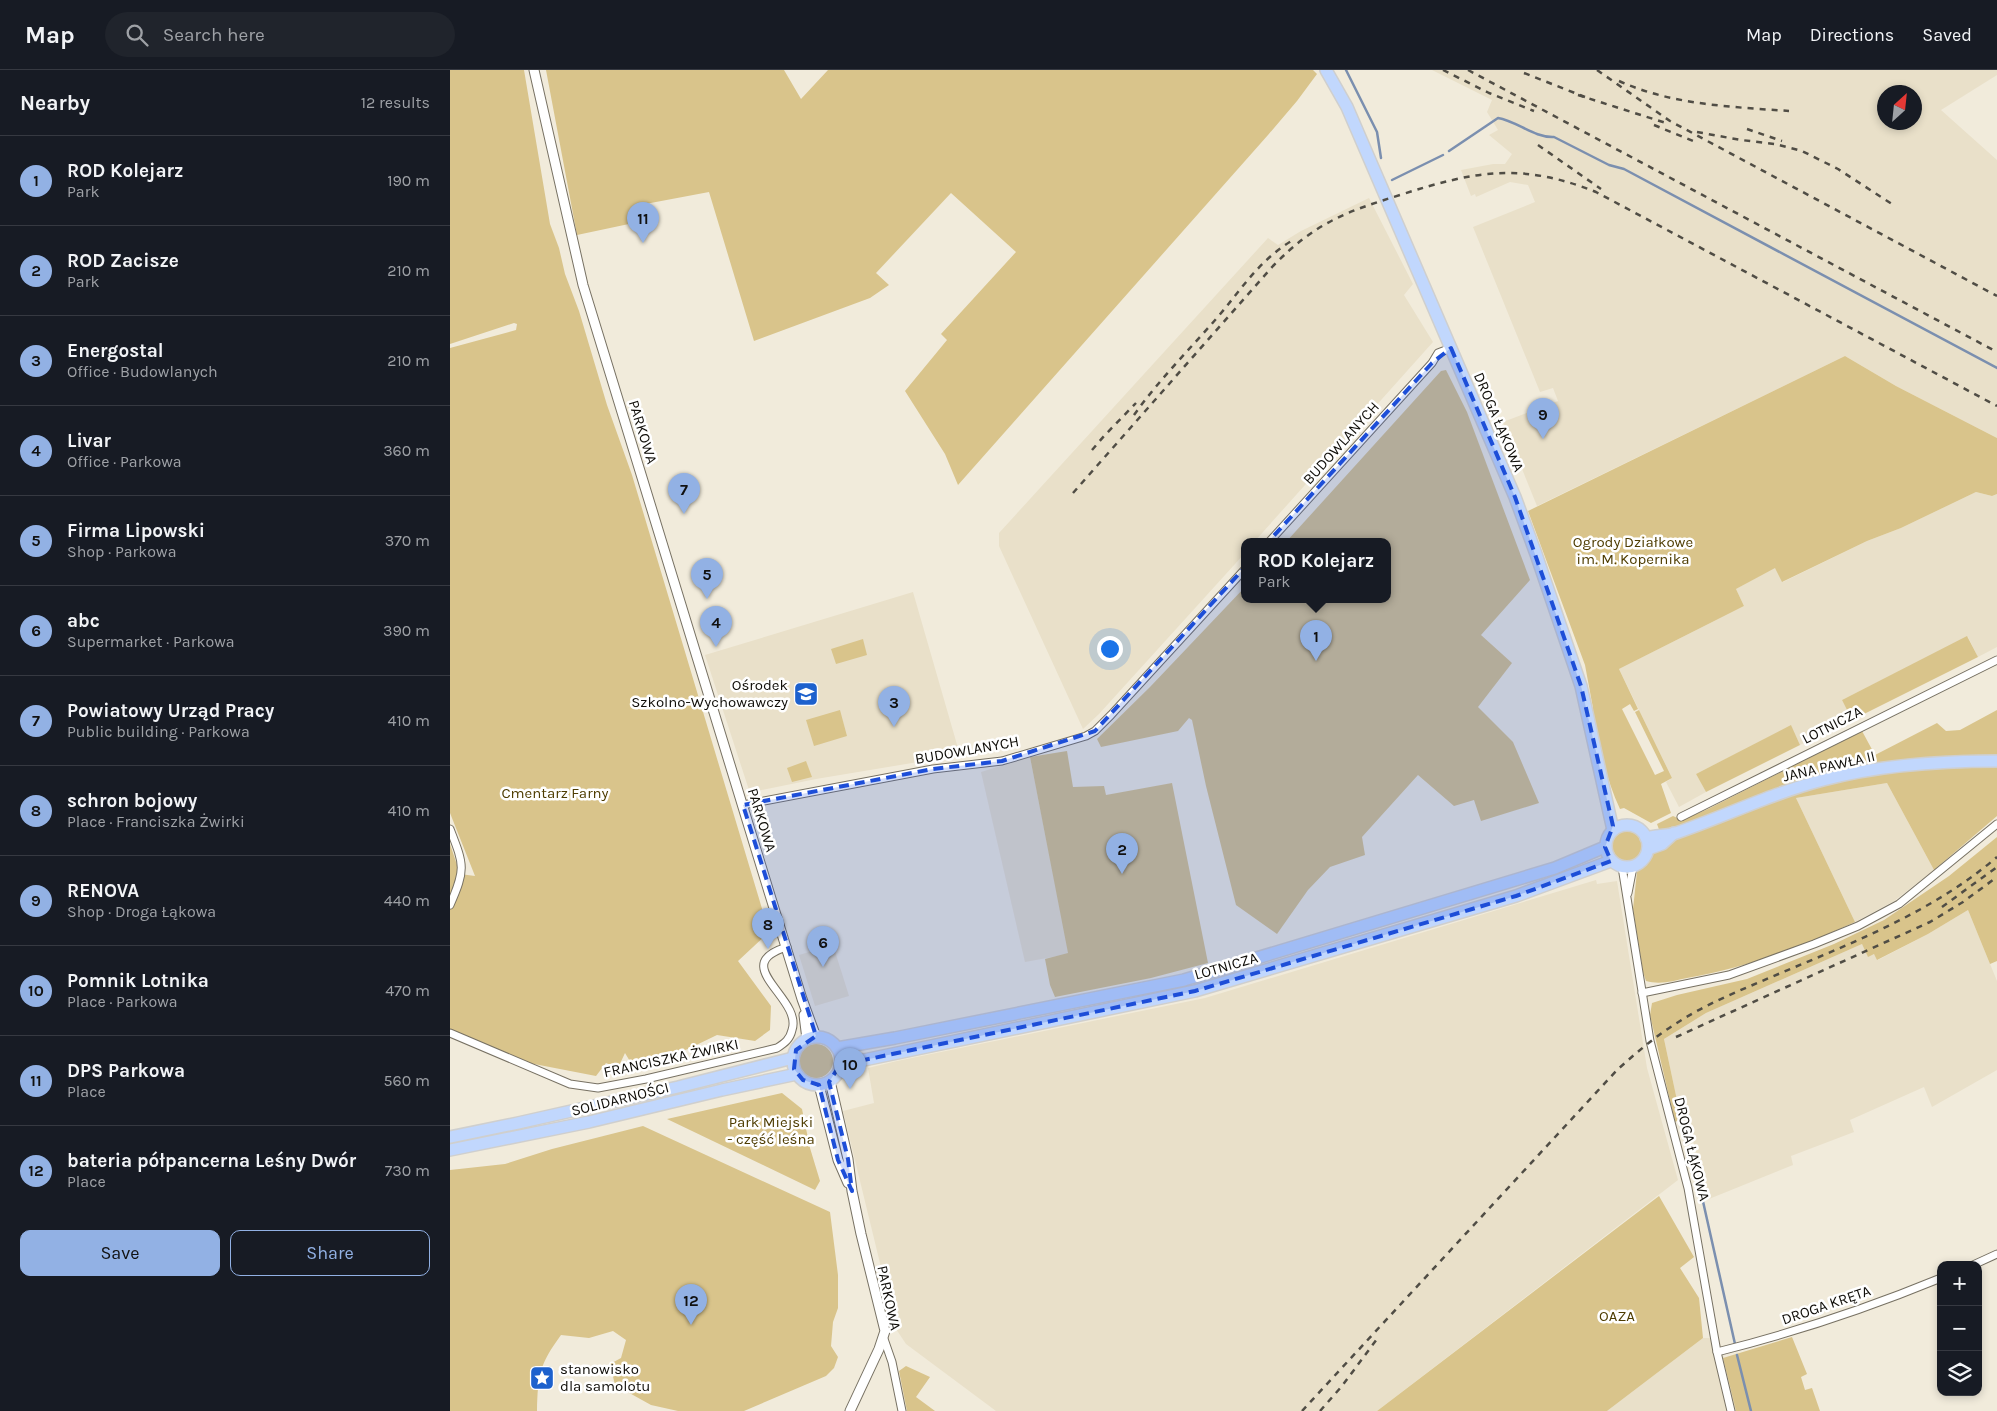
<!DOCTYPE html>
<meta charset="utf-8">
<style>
body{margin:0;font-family:Karla,sans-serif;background:#20242c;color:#f1f3f6}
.controls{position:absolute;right:15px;bottom:15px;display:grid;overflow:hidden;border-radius:10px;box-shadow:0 2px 8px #0003}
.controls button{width:45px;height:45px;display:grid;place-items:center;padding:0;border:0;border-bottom:1px solid #363941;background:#171b24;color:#f1f3f6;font:25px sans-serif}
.compass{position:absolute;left:1427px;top:15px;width:45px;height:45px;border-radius:50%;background:#171b24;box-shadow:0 2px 8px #0003;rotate:27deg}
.you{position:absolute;left:659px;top:578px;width:18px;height:18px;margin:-12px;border:4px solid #fff;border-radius:50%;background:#1a73e8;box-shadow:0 0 0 8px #1a73e833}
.badge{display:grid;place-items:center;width:32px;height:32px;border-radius:50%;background:#92b1e4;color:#111;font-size:16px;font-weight:700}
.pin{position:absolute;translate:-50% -41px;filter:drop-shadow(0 1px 2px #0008)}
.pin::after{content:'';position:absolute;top:26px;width:18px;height:15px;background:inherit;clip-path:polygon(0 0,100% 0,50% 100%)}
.popup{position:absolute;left:791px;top:468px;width:150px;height:65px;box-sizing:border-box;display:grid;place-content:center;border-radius:10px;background:#171b24;filter:drop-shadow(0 1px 4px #0005);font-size:16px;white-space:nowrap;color:#9ea1a6}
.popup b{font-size:19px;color:#f1f3f6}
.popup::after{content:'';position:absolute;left:50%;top:100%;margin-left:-10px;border:10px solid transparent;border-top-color:#171b24}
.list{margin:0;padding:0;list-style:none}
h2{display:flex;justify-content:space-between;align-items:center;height:65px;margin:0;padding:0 20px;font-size:21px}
h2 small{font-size:16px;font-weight:400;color:#9ea1a6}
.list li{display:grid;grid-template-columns:32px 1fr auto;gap:15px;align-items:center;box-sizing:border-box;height:90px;padding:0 20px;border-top:1px solid #363941}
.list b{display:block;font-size:19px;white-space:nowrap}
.list p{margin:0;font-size:16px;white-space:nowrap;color:#9ea1a6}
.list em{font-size:16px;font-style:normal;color:#9ea1a6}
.actions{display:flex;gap:10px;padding:15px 20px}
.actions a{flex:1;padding:11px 0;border:1px solid #92b1e4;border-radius:10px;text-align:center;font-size:18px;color:#92b1e4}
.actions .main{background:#92b1e4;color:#111}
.icon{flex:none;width:28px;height:28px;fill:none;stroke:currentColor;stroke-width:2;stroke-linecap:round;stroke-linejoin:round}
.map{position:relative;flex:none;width:1547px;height:1341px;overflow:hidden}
header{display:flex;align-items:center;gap:30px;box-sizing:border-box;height:70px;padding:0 25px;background:#171b24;border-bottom:1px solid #363941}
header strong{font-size:24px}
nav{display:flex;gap:28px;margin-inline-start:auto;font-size:18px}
.search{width:350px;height:45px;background:#20242c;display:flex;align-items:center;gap:12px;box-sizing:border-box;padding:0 18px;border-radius:28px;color:#9ea1a6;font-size:19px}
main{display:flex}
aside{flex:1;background:#171b24}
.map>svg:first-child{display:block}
.built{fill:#e9e0c9;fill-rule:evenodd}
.green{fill:#d9c48b}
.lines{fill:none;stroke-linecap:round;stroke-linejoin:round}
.stream{stroke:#7b8faf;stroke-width:2.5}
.minor-casing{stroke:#777163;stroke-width:9}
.tertiary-casing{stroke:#777163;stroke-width:11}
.primary-casing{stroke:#cfcfce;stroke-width:14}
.minor{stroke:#fff;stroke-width:7}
.tertiary{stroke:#fff;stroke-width:9}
.primary{stroke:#c1d7fd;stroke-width:11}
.rail{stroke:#504d45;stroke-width:2.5;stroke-dasharray:6 6;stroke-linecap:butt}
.marked{fill:#1d4ed8;fill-opacity:0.2;stroke:#1d4ed8;stroke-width:4;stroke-dasharray:10 6;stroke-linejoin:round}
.labels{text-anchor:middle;stroke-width:5;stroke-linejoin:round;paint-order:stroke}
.street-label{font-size:15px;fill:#0f0d08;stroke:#fff}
.park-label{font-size:15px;fill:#4e3c01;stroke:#fff}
.poi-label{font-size:15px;fill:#0f0d08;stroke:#fff;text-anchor:end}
</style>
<header>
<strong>Map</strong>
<div class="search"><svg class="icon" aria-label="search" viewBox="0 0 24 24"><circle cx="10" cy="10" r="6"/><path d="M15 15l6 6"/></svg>Search here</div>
<nav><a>Map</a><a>Directions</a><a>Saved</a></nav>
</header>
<main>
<aside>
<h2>Nearby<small>12 results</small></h2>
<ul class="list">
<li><span class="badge">1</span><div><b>ROD Kolejarz</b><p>Park</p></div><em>190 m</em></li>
<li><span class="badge">2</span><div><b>ROD Zacisze</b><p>Park</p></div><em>210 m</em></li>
<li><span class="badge">3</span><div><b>Energostal</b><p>Office · Budowlanych</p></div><em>210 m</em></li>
<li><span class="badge">4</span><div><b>Livar</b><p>Office · Parkowa</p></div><em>360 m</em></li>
<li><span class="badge">5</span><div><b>Firma Lipowski</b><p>Shop · Parkowa</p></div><em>370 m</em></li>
<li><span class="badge">6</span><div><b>abc</b><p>Supermarket · Parkowa</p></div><em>390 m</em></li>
<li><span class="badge">7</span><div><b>Powiatowy Urząd Pracy</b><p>Public building · Parkowa</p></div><em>410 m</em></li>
<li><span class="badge">8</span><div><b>schron bojowy</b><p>Place · Franciszka Żwirki</p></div><em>410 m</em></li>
<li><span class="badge">9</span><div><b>RENOVA</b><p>Shop · Droga Łąkowa</p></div><em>440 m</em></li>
<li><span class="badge">10</span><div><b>Pomnik Lotnika</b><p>Place · Parkowa</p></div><em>470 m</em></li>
<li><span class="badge">11</span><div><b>DPS Parkowa</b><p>Place</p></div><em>560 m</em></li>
<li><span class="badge">12</span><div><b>bateria półpancerna Leśny Dwór</b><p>Place</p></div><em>730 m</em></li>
</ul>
<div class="actions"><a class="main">Save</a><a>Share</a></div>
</aside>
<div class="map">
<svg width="1547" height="1341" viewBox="0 0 1547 1341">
<rect width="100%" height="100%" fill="#f1ebdb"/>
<g class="built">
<path d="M982 0H1547V5L1491 40 1547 90V368L1446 316 1395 286 1087 436 1053 352 1108 331 1103 318 1090 322 1023 157 1085 132 1078 115 1060 112 1026 127 1025 124 1021 126 1011 100 1043 94H1055L1062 84 1039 65 1048 60 1037 42 1042 30ZM1434 22H1464V52H1434Z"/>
<polygon points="919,128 963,214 954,225 983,272 804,472 795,472 795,483 649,644 633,659 549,476 549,463 818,168 828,175 851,161"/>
<polygon points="1526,422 1542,426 1547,424 1547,577 1528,587 1518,567 1392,630 1402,650 1350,675 1341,656 1246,704 1256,722 1229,737 1216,712 1222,708 1169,599 1294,536 1286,519 1325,497 1333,512 1417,471 1451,458"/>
<polygon points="463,522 510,685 366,709 302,722 299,720 255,585"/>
<polygon points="580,687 619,884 575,892 531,702"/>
<polygon points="1437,713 1484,800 1444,831 1405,852 1346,728"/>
<polygon points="1146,810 1147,814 1167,811 1197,998 1228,1110 927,1341 546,1341 456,1274 446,1259 393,1041 424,1033 418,998 447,991 755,928"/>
<polygon points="1518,840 1547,911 1547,1000 1482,1037 1474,1017 1400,1050 1404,1062 1341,1086 1343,1095 1259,1129 1237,1048 1231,1049 1214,969 1256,943 1412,874 1418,886 1424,884 1428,890 1478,864"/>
<polygon points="383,875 399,926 365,936 349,885"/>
<polygon points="1253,1268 1269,1268 1286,1341 1157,1341"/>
</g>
<g class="green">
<polygon points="0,0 74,0 100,154 109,178 115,204 129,241 157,335 182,405 319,862 288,891 321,936 320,960 305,971 267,965 238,979 184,998 175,983 168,998 156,993 146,1006 79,993 0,959 0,774 10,804 25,806 0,743 0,278 66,260 67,254 64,253 0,274"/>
<polygon points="96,0 334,0 351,29 378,0 863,0 867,4 847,31 818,65 508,415 495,384 455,321 497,270 491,264 566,182 501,123 426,203 439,215 420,228 304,271 259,122 190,135 193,151 127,165"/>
<path d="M1395 286 1446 316 1547 368V424L1542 426 1526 422 1451 458 1417 471 1332 512 1325 498 1286 519 1294 536 1169 599 1188 639 1184 641 1180 634 1172 639 1205 705 1214 701 1185 642 1189 640 1222 708 1211 714 1221 743 1201 753 1174 738 1170 739C1155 707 1149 673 1141 639L1143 638 1135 595 1078 441Z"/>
<polygon points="996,300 1017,342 1080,510 1031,565 1062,593 1028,637 1063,672 1089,733 1031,751 1024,730 1004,736 968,705 912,767 915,785 880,797 858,820 827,864 786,835 756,716 742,650 739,648 728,661 651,677 647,669 700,617 795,517 795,530 937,530 937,472 836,472 991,301"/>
<polygon points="1517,566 1528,587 1402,650 1392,630"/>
<polygon points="413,569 417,585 386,594 381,579"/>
<polygon points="390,640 397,666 364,676 356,650"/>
<path d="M1547 640V746L1484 800 1437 713 1346 728 1405 852C1351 877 1296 898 1237 908 1223 911 1210 915 1196 911L1193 902 1183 839 1187 802 1203 784 1215 776 1207 754 1223 746 1232 750 1258 739 1412 661 1425 685 1487 653 1496 661 1510 660Z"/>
<polygon points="1341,655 1350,675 1256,722 1246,704"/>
<polygon points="617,681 623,717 654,716 656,725 722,713 758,893 701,908 605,927 600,915 595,889 618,883 580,687"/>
<polygon points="356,691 362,707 342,712 337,698"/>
<circle cx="1177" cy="776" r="17"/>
<polygon points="1547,767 1547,891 1540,894 1518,840 1478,864 1427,890 1424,884 1418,887 1412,874 1256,943 1214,969 1231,1049 1225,1052 1200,945 1202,933 1227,925 1297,909 1384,874 1434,850 1499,806"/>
<circle cx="366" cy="991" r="17"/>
<polygon points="332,1023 352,1039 360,1078 370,1111 365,1120 217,1049"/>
<path d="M193 1056 380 1142 388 1205V1238L383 1252 381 1276 388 1287 384 1298 376 1306 294 1341H228L201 1335 165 1315 160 1294 171 1288 176 1270 163 1261 139 1268 111 1265C89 1295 88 1305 87 1341H0V1100L55 1094 102 1079Z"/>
<polygon points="1209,1126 1244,1187 1230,1198 1249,1228 1253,1268 1157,1341 927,1341"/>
<polygon points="1342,1267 1357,1304 1351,1307 1355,1320 1362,1318 1370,1341 1286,1341 1273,1288"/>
<polygon points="456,1296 480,1307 466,1327 485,1341 457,1341 449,1301"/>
</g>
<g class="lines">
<g class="stream">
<polyline points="896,0 927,62 931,88"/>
<path d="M999 81 1048 48C1067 51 1084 68 1104 67L1159 95 1174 99 1547 298"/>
<polyline points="942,110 993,85"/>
<polyline points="1252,1127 1285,1274"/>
<polyline points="1287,1285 1301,1341"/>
</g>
<defs>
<g id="minor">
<polyline points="819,472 982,293 988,283 1001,278"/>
<polyline points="293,735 483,699 552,691 636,666 645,661 661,645 795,499"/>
<polyline points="1231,747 1547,590"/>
<path d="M0 759C14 795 16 799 0 835"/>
<polyline points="1172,797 1200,971 1238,1118 1267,1282 1281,1341"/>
<polyline points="1178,823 1183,797"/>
<polyline points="1192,923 1279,905 1364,874 1408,856 1449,834 1547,754"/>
<path d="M0 963 120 1014 148 1018 196 1009 327 978C335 973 340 969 342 960 353 928 277 895 337 877"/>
<polyline points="1523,1195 1547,1184"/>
<polyline points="434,1269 442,1292 452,1341"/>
<path d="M1267 1282C1343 1263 1418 1238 1491 1208"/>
</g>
<g id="tertiary">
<polyline points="84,0 133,215 319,822 352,929 366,967"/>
<polyline points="354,945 357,969"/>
<polyline points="380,1011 398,1089 402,1121 411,1164 435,1261 429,1279 400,1341"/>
<polyline points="369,1015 388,1090 398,1113"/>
</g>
<g id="primary">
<polyline points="876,0 897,37 1065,427 1086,484 1131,616 1163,760"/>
<circle cx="1177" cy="776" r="21"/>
<path d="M1196 768C1206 765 1217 766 1226 763 1276 746 1322 723 1373 710 1429 695 1489 691 1547 691"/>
<polyline points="1198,779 1212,774 1224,763"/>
<circle cx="367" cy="991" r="24"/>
<polyline points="387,978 445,968 734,910 1105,798 1155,777"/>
<polyline points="390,995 745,921 1066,826 1161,791"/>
<polyline points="0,1067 68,1053 228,1017 343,988"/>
<polyline points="0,1080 139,1052 272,1020 347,1004"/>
</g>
</defs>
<use href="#minor" class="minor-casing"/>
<use href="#tertiary" class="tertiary-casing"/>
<use href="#primary" class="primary-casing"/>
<use href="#minor" class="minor"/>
<use href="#tertiary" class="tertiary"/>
<use href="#primary" class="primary"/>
<g class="rail">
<polyline points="993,0 1039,23 1084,41"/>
<polyline points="1018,0 1547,282"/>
<polyline points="1147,0 1220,51 1547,226"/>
<polyline points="1074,3 1135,27"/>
<path d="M1169 11C1222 35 1283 37 1339 41"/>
<polyline points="1128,25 1216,53"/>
<polyline points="1204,55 1248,73"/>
<polyline points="1297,59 1332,71"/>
<polyline points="1247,62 1291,70 1325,74 1352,81 1388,99 1445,136"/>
<polyline points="1088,75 1151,119"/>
<path d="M684 345C708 311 739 280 766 249 792 219 808 191 843 170"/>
<polyline points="642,380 654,366 686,333"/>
<path d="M623 423 823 196C865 153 895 142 950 125 1025 101 1071 92 1146 122L1547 336"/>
<polyline points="1492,837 1547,797"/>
<polyline points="1226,967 1480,852 1513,832 1547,807"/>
<path d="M852 1341 1167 1000C1187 982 1207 965 1230 951 1258 933 1289 921 1319 908 1399 874 1480 844 1547 787"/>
<polyline points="870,1341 892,1316 927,1269"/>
</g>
</g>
<path class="marked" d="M1001 278 1065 427 1131 616 1163 756 1155 777 1161 791 1066 826 745 921 390 995 379 1012 398 1089 402 1121 388 1090 369 1015 353 1010 344 999 346 980 366 966 293 735 483 699 552 691 645 661 982 293Z"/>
<defs>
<symbol id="school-square" viewBox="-11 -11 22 22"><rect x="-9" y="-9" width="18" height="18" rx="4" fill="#1d61cd" stroke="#fff"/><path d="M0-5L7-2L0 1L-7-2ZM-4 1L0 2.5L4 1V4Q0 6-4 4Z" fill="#fff"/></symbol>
<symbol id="sight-square" viewBox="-11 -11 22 22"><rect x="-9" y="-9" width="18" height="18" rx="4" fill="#1d61cd" stroke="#fff"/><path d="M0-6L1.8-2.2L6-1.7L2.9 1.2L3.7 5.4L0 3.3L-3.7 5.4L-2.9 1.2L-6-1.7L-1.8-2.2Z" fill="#fff"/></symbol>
</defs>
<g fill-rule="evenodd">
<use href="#school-square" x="342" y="610" width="28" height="28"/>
<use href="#sight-square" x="78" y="1294" width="28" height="28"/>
</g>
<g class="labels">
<g class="street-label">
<text transform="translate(1049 352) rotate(67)" y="5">DROGA ŁĄKOWA</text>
<text transform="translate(193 362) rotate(73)" y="5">PARKOWA</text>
<text transform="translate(891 373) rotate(-48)" y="5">BUDOWLANYCH</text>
<text transform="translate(1382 655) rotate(-27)" y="5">LOTNICZA</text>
<text transform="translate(517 680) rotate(-10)" y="5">BUDOWLANYCH</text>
<text transform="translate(1379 696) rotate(-13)" y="5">JANA PAWŁA II</text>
<text transform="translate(312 750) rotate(73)" y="5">PARKOWA</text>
<text transform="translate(776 896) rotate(-16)" y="5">LOTNICZA</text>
<text transform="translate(221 988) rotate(-12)" y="5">FRANCISZKA ŻWIRKI</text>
<text transform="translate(170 1029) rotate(-14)" y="5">SOLIDARNOŚCI</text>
<text transform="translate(1242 1079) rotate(76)" y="5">DROGA ŁĄKOWA</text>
<text transform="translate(439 1228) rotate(78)" y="5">PARKOWA</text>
<text transform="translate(1376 1235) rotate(-19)" y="5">DROGA KRĘTA</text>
</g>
<g class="park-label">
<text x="1183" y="477">Ogrody Działkowe<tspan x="1183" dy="17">im. M. Kopernika</tspan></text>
<text x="105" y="728">Cmentarz Farny</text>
<text x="321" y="1057">Park Miejski<tspan x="321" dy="17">- część leśna</tspan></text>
<text x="1167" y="1251">OAZA</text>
</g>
<g class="poi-label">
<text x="338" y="620">Ośrodek<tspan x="338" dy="17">Szkolno-Wychowawczy</tspan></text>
<text x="110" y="1304" text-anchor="start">stanowisko<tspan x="110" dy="17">dla samolotu</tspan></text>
</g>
</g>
</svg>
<div class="controls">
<button>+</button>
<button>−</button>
<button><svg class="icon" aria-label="layers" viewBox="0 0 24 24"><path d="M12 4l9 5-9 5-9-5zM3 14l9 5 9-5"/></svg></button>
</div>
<svg class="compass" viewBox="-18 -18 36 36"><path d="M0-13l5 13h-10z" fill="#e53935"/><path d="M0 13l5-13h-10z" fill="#9ea1a6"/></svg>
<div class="you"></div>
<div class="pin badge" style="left:866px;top:591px">1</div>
<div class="popup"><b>ROD Kolejarz</b>Park</div>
<div class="pin badge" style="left:672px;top:804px">2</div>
<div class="pin badge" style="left:444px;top:657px">3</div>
<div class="pin badge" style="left:266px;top:577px">4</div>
<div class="pin badge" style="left:257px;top:529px">5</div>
<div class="pin badge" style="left:373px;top:897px">6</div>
<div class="pin badge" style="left:234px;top:444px">7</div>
<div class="pin badge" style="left:318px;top:879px">8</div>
<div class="pin badge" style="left:1093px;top:369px">9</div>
<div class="pin badge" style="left:400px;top:1019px">10</div>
<div class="pin badge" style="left:193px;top:173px">11</div>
<div class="pin badge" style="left:241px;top:1255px">12</div>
</div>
</main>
